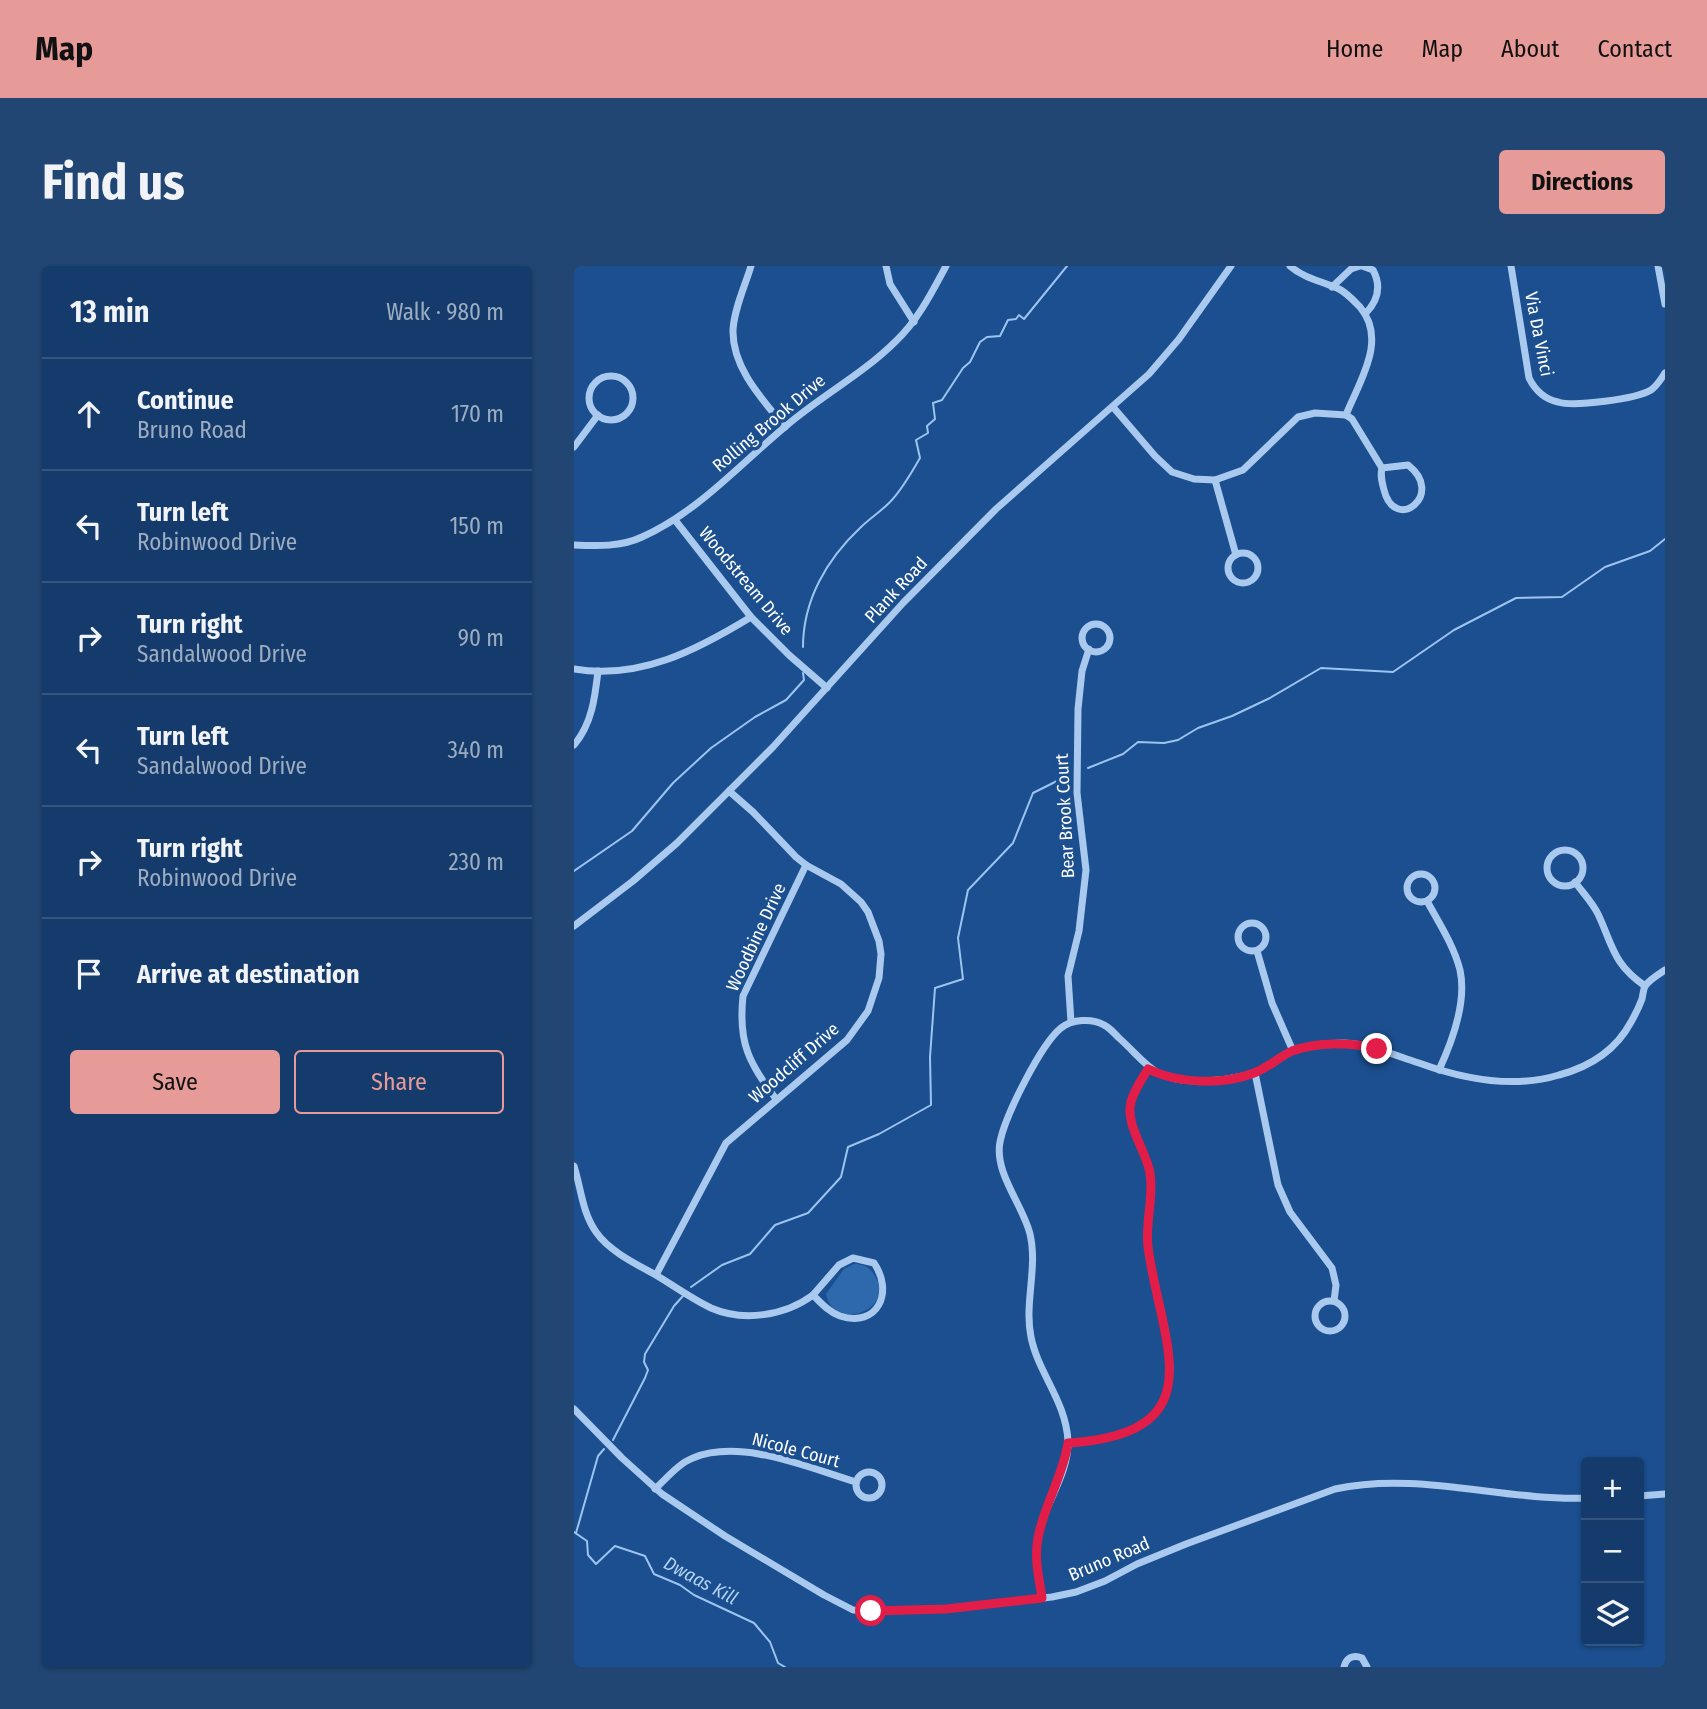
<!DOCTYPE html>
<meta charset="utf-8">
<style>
body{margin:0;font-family:"Fira Sans Condensed",sans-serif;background:#214673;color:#f1f3f6}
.controls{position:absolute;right:21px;bottom:21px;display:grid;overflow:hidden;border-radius:7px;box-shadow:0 2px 5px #0004}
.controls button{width:63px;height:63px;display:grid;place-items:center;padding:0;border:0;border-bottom:2px solid #33557e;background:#143b6b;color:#f1f3f6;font:35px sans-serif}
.stop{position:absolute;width:21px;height:21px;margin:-16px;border:5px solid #e11d48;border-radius:50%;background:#fff}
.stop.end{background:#e11d48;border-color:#fff;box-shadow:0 2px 7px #0008}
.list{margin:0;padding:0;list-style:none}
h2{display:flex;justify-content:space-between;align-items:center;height:91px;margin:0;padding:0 28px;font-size:30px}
h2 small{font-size:23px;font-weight:400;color:#9dadc1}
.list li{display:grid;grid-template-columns:46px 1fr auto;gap:21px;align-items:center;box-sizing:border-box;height:112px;padding:0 28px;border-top:2px solid #33557e}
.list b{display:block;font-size:26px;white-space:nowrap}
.list p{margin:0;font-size:23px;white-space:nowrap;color:#9dadc1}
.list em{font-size:23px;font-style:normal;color:#9dadc1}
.actions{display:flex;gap:14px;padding:21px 28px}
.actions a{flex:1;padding:16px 0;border:2px solid #e69b98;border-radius:7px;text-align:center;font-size:24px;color:#e69b98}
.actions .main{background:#e69b98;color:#111}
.icon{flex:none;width:38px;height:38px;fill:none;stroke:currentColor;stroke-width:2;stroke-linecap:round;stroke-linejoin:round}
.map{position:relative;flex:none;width:1091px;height:1401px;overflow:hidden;border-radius:7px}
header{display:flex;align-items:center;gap:42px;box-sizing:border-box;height:98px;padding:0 35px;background:#e69b98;color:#111}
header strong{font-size:33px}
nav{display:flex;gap:38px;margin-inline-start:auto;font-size:24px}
.intro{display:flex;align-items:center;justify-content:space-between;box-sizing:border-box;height:168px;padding:0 42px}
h1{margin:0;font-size:49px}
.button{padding:18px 32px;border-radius:7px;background:#e69b98;color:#111;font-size:24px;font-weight:700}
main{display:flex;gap:42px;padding:0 42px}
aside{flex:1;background:#143b6b;border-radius:7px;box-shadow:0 2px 5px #0004}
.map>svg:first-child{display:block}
.green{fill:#2e69ad}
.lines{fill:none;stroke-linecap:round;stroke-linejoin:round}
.stream{stroke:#9cc4f0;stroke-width:2}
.minor{stroke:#a9c9ee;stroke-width:7}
.route{stroke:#e11d48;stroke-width:9}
.labels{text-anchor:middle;stroke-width:7;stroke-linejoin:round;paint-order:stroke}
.street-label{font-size:18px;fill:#fff;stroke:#1b4f8f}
.water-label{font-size:19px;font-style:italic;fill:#b5d3f5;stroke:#1b4f8f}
</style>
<header>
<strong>Map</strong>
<nav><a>Home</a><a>Map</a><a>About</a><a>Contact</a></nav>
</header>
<div class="intro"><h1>Find us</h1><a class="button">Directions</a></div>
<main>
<aside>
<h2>13 min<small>Walk · 980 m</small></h2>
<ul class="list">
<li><svg class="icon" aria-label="ahead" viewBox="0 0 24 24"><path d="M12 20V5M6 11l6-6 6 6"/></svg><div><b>Continue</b><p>Bruno Road</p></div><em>170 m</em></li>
<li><svg class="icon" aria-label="left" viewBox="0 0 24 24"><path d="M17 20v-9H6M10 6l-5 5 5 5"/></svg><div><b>Turn left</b><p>Robinwood Drive</p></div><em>150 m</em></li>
<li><svg class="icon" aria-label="right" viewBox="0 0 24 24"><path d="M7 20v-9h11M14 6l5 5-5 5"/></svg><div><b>Turn right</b><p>Sandalwood Drive</p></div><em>90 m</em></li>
<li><svg class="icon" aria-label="left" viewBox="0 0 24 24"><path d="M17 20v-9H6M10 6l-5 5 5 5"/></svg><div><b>Turn left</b><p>Sandalwood Drive</p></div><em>340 m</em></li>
<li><svg class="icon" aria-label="right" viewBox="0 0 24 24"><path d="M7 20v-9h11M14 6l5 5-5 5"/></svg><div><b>Turn right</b><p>Robinwood Drive</p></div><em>230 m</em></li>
<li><svg class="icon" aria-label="arrive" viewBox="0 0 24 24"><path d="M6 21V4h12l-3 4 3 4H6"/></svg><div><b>Arrive at destination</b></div></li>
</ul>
<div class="actions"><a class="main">Save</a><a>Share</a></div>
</aside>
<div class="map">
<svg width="1091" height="1401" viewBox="0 0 1091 1401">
<rect width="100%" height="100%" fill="#1b4f8f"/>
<path class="green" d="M280 998C288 998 294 1000 299 1007 326 1044 259 1067 252 1028L270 1003Z"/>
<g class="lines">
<g class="stream">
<path d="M229 381C229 334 253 293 286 262 295 253 306 246 315 237 328 224 337 207 346 192L342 174 354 167 353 160 361 153 359 137 368 134 389 102 396 96 406 76 413 71 426 70 434 54 442 53 445 49 450 53 493 0"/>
<polyline points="514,502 549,488 564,476 590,477 604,474 624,462 658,450 696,432 747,402 819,406 880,364 942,332 988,331 1031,301 1076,285 1091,273"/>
<polyline points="0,605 58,565 99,517 137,482 181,451 212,434 230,414 229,407"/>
<polyline points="117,1021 148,999 176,988 201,959 234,947 267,911 274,881 305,868 357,839 356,791 361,722 389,713 384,672 394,624 439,577 459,527 489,512"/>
<polyline points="39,1174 71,1112 74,1104 70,1096 71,1088 100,1040 109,1030"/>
<polyline points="0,1266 13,1275 14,1289 22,1298 41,1280 71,1290 80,1308 106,1319 120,1329 180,1357 196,1376 204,1397 211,1401"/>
<polyline points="2,1267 24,1190 30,1183"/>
</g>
<g class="minor">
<path d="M177 0C171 20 160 43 159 64 158 102 189 134 211 161"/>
<polyline points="312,0 316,18 340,56"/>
<path d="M716 0C731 13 748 15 765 23 773 27 780 35 786 41 814 74 785 116 772 149"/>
<path d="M788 0 799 4C808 21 804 35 791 48"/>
<path d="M937 0 955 112C961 124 970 133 984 136 1000 141 1062 133 1077 124 1083 120 1087 113 1091 107"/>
<polyline points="1084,0 1091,38"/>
<polyline points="758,21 777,3 786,0"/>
<circle cx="37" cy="132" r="22"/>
<polyline points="539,141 581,190 598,206 620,213 641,214 669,204 724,151 741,147 772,149"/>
<polyline points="772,149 778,153 808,202"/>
<polyline points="0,181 24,149"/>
<path d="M834 199C872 228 821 268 810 224 808 216 806 210 808 202Z"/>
<polyline points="641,214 662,289"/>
<polyline points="101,254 177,351 215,389 253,422"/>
<path d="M0 279C23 280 47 281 68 271 124 246 165 199 212 160 247 130 289 108 322 75 344 54 358 26 372 0"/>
<circle cx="669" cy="302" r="15"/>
<circle cx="522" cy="372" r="14"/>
<path d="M0 403C66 414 123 384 177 351"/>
<path d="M0 479C18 458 21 431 24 405"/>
<circle cx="991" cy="602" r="18"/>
<circle cx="847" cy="622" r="14"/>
<path d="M1001 616C1009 627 1018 636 1024 648 1039 680 1039 698 1071 720"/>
<path d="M853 635C865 657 880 680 886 704 893 736 878 776 865 804"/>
<circle cx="678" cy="671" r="14"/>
<polyline points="0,660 59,615 103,577 199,481 329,337 422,243 575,108 605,73 657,0"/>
<polyline points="683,685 698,737 719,785"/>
<polyline points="497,756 494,710 505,665 512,604 503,527 504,443 508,405 515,383"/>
<polyline points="681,807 704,919 716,946 758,1002 762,1019 760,1035"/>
<path d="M202 833C175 796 164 778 169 730L232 599"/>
<path d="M0 900C7 922 8 946 22 966 35 985 62 998 82 1009 100 1020 118 1033 137 1042 169 1056 211 1050 239 1029"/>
<path d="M279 992 300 997C320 1026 304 1062 266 1050 255 1046 247 1037 239 1029L265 999Z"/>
<polyline points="82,1009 152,877 273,774 294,745 305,712 307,688 305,675 294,646 287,636 267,618 232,599 222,591 179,546 155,525"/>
<circle cx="756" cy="1050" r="15"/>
<path d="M0 1143 48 1192 88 1228 151 1270 250 1329 279 1344 297 1345 372 1343 478 1331 502 1326 531 1315 563 1298 612 1278 761 1223C845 1205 928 1235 1012 1232"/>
<path d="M494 1177C644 1167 588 1078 574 981 571 956 580 932 576 907 572 884 551 859 557 836 560 824 568 813 574 803"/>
<circle cx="295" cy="1219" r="13"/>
<path d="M81 1223C92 1213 105 1197 119 1192 167 1172 235 1202 282 1216"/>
<polyline points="1065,1230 1091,1228"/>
<path d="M468 1332C465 1313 461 1293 464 1274 468 1240 495 1210 494 1175 492 1135 464 1107 457 1071 450 1037 464 1002 456 968 449 939 420 907 426 876 431 850 467 778 487 762 498 753 518 752 530 759 536 762 540 767 545 772 573 797 578 814 621 815 639 815 661 813 679 807 693 803 704 790 718 785 732 780 755 777 770 777 796 778 820 789 845 797 889 813 939 823 985 809 1015 801 1042 784 1057 756 1061 749 1065 741 1068 733 1069 729 1069 724 1071 720 1075 714 1085 708 1091 704"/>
<path d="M770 1401C772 1392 779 1388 788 1392L793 1401"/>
</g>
</g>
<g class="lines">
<path class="route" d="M297 1345 372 1343 468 1332C465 1312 460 1292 464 1272 470 1239 489 1210 494 1177 644 1167 587 1078 574 981 571 956 580 932 576 907 572 884 551 859 557 836 560 824 568 813 574 803 604 818 649 819 680 807 694 802 705 791 718 785 742 776 779 776 803 783"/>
</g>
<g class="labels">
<g class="street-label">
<text transform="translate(965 68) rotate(79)" y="6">Via Da Vinci</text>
<text transform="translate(195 157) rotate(-40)" y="6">Rolling Brook Drive</text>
<text transform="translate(172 315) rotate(50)" y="6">Woodstream Drive</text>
<text transform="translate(322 324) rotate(-47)" y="6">Plank Road</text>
<text transform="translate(491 550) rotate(-93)" y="6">Bear Brook Court</text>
<text transform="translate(182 671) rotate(-65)" y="6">Woodbine Drive</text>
<text transform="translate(220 797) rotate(-41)" y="6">Woodcliff Drive</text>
<text transform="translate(222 1184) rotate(15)" y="6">Nicole Court</text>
<text transform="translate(535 1293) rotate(-23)" y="6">Bruno Road</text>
</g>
<g class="water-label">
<text transform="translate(127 1314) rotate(28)" y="7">Dwaas Kill</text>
</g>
</g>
</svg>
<div class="controls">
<button>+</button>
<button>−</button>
<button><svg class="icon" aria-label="layers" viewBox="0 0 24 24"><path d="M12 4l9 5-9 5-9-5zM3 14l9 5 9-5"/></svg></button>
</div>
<div class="stop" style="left:297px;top:1345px"></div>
<div class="stop end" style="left:803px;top:783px"></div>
</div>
</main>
